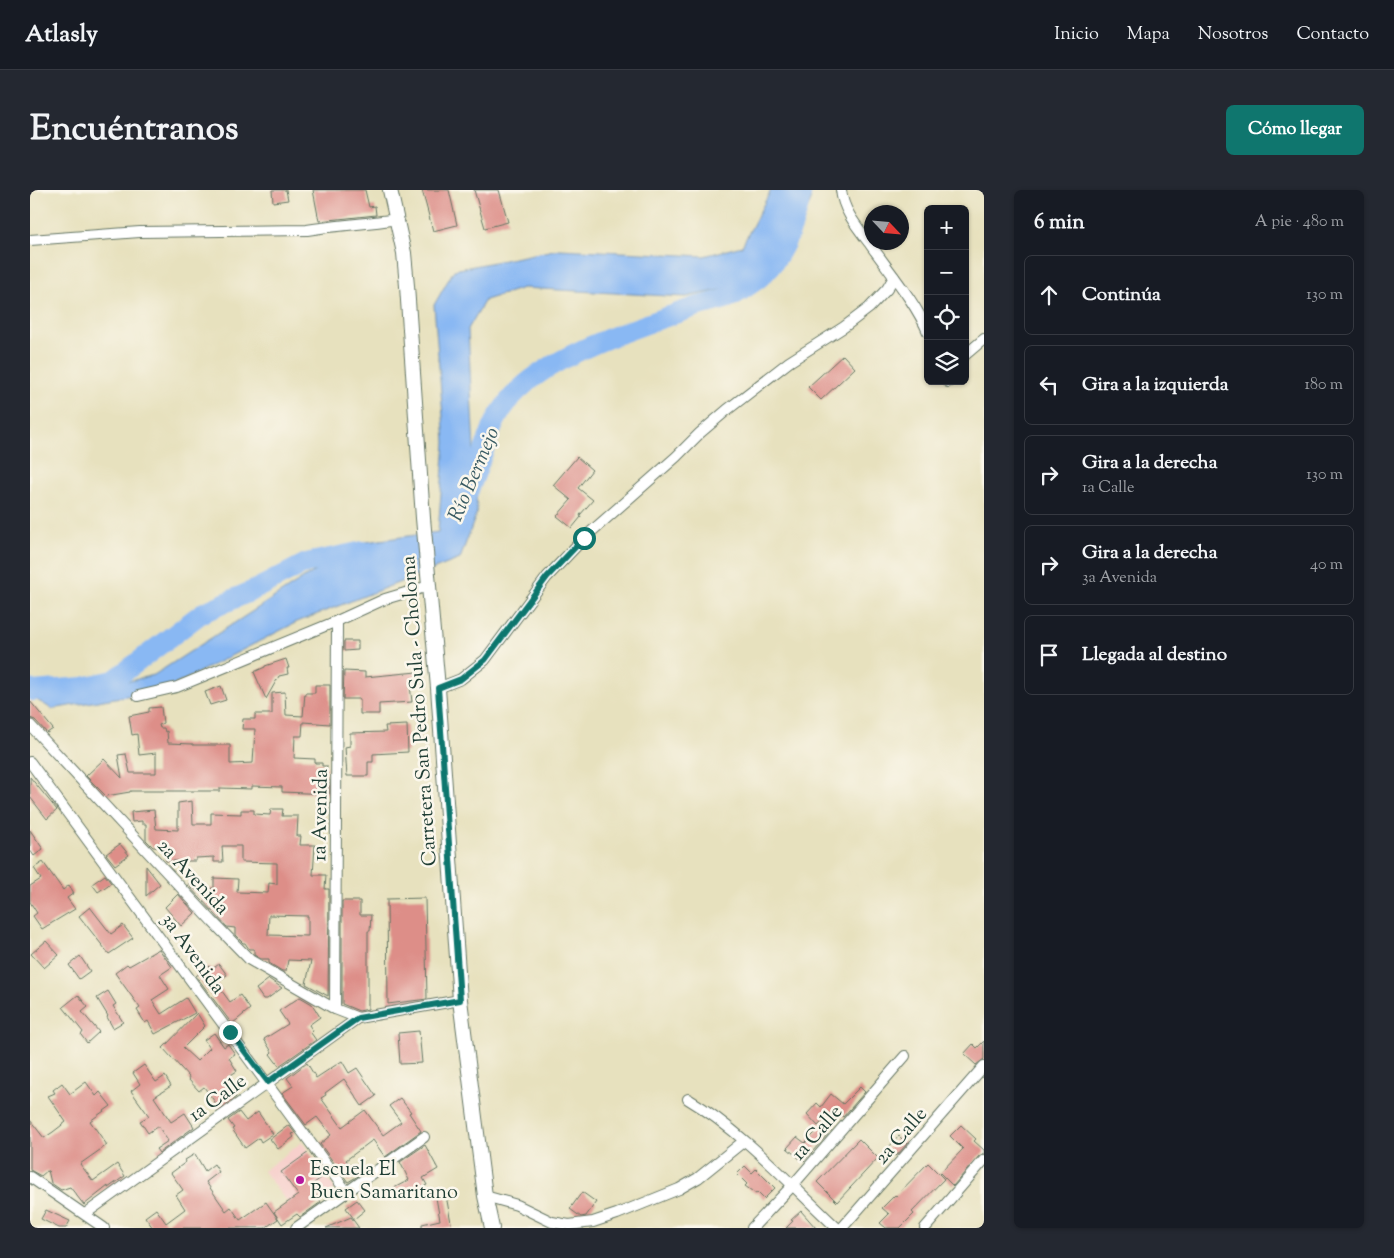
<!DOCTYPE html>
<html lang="es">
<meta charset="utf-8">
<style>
body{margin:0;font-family:"Sorts Mill Goudy",serif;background:#242831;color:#f1f3f6}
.controls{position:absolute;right:15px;top:15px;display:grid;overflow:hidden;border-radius:8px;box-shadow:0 1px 4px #0004}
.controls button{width:45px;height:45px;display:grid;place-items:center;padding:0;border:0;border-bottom:1px solid #363941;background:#171b24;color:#f1f3f6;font:25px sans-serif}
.compass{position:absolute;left:834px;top:15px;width:45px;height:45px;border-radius:50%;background:#171b24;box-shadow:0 1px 4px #0004;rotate:116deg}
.stop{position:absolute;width:15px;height:15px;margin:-11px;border:4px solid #0f766e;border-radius:50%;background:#fff}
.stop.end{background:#0f766e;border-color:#fff;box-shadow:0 1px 5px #0008}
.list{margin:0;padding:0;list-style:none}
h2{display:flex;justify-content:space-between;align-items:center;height:65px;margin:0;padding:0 20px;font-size:21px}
h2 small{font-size:16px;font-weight:400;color:#9ea1a6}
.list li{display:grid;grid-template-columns:32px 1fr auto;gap:15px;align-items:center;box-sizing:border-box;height:80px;margin:0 10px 10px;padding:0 10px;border:1px solid #363941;border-radius:8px}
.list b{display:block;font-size:19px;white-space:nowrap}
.list p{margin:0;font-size:16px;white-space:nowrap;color:#9ea1a6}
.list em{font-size:16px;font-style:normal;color:#9ea1a6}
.icon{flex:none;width:28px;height:28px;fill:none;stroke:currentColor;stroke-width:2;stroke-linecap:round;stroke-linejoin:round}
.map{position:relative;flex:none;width:954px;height:1038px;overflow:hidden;border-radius:8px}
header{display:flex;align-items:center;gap:30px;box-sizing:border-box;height:70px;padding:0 25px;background:#171b24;border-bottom:1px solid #363941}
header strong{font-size:24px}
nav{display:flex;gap:28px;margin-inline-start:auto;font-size:18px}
.intro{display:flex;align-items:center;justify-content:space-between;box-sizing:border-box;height:120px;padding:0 30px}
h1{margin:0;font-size:35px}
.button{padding:12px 22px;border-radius:8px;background:#0f766e;color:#fff;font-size:18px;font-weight:700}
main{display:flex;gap:30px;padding:0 30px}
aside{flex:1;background:#171b24;border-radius:8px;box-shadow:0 1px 4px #0004}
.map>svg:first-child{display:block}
.built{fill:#f7d0cc}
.water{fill:#89b8f3;stroke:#547a94}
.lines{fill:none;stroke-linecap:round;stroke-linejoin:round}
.river{stroke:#89b8f3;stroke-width:20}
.building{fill:#dd8e88;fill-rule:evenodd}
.minor-casing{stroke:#657664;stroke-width:12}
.secondary-casing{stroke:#657664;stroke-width:16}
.minor{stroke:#fff;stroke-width:10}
.secondary{stroke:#fff;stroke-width:14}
.route{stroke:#0f766e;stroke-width:6}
.poi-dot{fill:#b5179e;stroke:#fbf7ec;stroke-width:2}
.labels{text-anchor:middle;stroke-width:5;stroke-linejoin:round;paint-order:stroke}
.street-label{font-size:20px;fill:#1f3d34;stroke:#fbf7ec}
.poi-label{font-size:20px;fill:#1f3d34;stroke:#fbf7ec;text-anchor:start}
.water-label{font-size:21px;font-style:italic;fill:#3a5c64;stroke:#fbf7ec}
</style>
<header>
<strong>Atlasly</strong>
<nav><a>Inicio</a><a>Mapa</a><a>Nosotros</a><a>Contacto</a></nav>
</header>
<div class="intro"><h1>Encuéntranos</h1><a class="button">Cómo llegar</a></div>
<main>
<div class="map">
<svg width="954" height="1038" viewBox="0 0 954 1038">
<rect width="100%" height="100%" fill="#fbf7ec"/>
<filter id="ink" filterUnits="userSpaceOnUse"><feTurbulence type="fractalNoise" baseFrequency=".02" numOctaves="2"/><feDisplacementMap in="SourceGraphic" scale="10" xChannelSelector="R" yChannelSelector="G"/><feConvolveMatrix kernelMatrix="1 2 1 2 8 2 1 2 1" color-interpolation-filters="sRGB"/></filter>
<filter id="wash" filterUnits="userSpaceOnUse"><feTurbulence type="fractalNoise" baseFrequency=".0096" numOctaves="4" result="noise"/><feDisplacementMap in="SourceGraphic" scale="20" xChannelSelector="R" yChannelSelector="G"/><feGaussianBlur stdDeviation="1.12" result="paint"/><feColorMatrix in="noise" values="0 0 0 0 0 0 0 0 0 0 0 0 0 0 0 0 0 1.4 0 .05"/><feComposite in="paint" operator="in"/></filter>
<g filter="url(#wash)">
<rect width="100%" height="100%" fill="#e7e1be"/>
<polygon class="built" points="272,952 305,999 268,1026 233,981"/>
<polygon class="water" points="741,0 781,0 780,13 756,63 711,96 656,107 493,98 455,110 438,139 447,322 430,369 267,432 136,499 22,519 0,506 0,492 18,504 43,505 124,485 328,353 408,342 415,252 404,115 424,80 529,59 674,66 712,56"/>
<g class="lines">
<g class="river">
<path d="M435 310C440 297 446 284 450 271 460 245 463 229 482 207 521 163 609 137 665 117 676 114 687 112 698 108 707 105 718 96 727 90 752 71 767 30 772 0"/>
<polyline points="0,499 3,501 53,497 84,490 172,423 224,400 276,373 333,361"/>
</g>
</g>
<g id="blocks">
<g class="building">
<polygon points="242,0 256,0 258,10 243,12"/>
<polygon points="283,0 335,0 339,17 345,16 346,25 289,31"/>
<polygon points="392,0 419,0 427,35 403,41"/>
<polygon points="444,0 469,0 478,32 455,38"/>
<polygon points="813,165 825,178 791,210 778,197"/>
<polygon points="547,267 562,280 548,298 563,310 550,325 551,327 542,338 527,326 541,310 523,295"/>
<polygon points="314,451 328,451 328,460 314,461"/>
<polygon points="256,469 259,478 257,478 258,484 249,486 236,509 224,482 235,477 235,476"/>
<polygon points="314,481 335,482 335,487 387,482 388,495 380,495 382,512 349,514 349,524 330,524 330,509 313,509"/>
<polygon points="285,495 300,495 300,534 273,532 272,546 265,546 264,568 285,569 285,573 292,573 292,576 297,576 296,590 299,590 299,604 252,602 252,597 222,596 222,599 190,598 190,601 100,601 100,602 76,606 56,586 74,569 92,588 88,565 96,564 100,583 126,583 126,563 109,565 107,544 102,545 99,526 119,522 119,518 131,517 133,533 129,535 130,538 134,538 135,542 137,541 138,553 163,554 163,555 200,555 200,574 223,573 225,539 212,539 213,529 225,529 225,524 242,524 242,503 255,502 256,525 273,526 275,503 285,503"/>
<polygon points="191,496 196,510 180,515 175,502"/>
<polygon points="0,511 23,539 17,543 5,530 0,528"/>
<polygon points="377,535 378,562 343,564 343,572 338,572 338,586 317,586 315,557 320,556 320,543 356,542 355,536"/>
<polygon points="0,587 27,620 17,629 0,607"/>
<path d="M162 611 163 634H181V623L211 624V620H224V624L240 625 241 619H253L252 626H268L267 646H271L270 655H285L283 685H296L295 699H299L298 806 276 794 281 771 258 770 256 781H252L239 773V769H231L224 765V759H219L215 753H213L205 745V738L197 737 158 695 159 693 166 700 184 698V688L208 689 207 702 238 703 239 693 247 694V673L211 672V656H192L193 672H184V667L166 668V671H136L135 658 123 657 116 650V634H112V631L102 632 101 622 124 620 126 639 148 640V613ZM239 725 278 726V746L238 745Z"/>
<polygon points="0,640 13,659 4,666 0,660"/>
<polygon points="90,654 99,665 85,675 76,664"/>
<polygon points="13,672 33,700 39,695 44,703 37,708 45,719 12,739 3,726 7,723 0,712 0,696 11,689 4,678"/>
<polygon points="116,676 130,694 116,706"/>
<polygon points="75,685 81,693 68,702 62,694"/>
<polygon points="148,704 165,723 151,736 135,717"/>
<polygon points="395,708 397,809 358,814 357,709"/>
<polygon points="312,711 330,711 330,725 341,725 340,741 338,741 338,819 329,821 312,814"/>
<polygon points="60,717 81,744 93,735 103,748 79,764 49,726"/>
<polygon points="16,751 29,765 14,778 1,764"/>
<polygon points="129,759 142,777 130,785 139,799 122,810 131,824 156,808 165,823 125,844 118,831 115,833 107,820 110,818 85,783 97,774 99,776"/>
<polygon points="50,766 60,781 49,789 39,775"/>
<polygon points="189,774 197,785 186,793 200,812 210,805 220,819 202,834 166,786 179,776 181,780"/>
<polygon points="239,789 252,798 237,809 233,809 226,799"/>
<polygon points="78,801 86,814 83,816 93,832 83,838 77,827 78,826 67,808"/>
<polygon points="48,805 58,817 52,822 69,842 57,853 51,845 53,842 33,817"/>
<polygon points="270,807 282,814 290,827 279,835 283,841 281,843 286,850 249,876 240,864 242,862 234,849 258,834 249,821"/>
<polygon points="167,823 175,836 153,858 167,871 180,858 174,850 184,843 194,857 198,854 205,864 199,868 207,881 193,890 206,907 190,919 174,897 169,901 158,889 159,887 133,858"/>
<polygon points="389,841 392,873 370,874 368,843"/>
<polygon points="954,851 954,869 946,875 934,864 943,854 947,858"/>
<polygon points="312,871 319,883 327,878 346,906 332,916 314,889 295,903 296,905 291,908 312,937 335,920 353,945 371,932 359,916 370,908 381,922 379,923 391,941 355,967 343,950 340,952 316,970 328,986 318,992 290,954 301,945 287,927 276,935 252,903 263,896 257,888 277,873 286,888"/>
<polygon points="114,875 126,892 135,886 141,896 124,907 141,932 155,923 164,937 129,963 126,959 138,951 128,936 118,943 110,931 119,926 101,901 110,894 103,883"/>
<polygon points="56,892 66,906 70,902 81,916 60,931 77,955 50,974 63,991 87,974 95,986 78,998 78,996 54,1015 40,997 31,1000 21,993 18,980 11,986 0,980 0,930 14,948 23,942 36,932 18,906 25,903 23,900 32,893 40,904"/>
<polygon points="830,897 835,902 813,927 804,919 788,936 777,924 787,913 791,917 801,904 813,914"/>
<polygon points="209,922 216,931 228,922 243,944 231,952 229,948 215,958 202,939 204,938 198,930"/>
<polygon points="259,935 265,943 262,944 264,947 248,959 240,949"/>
<polygon points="931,935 946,949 944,951 954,960 954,963 949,966 923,996 910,983 933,959 920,946"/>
<polygon points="791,937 798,944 774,971 772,969 771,970 757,958 767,947 775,953"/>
<polygon points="869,946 877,954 866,966 858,958"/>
<polygon points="829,949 848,968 807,1012 787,992"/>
<polygon points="395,955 408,979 393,988 397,995 367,1009 362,999 379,990 370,972"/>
<polygon points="279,962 295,985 280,996 291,1012 270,1027 267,1024 252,1034 244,1022 268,1005 251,982"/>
<polygon points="165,964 175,981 184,974 189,982 176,992 196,1021 201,1017 210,1030 236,1012 248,1029 235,1038 123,1038 115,1027 126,1019 136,1033 155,1019 146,1005 153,1000 141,983 156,972 155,970"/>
<polygon points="898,973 914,989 882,1022 884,1024 870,1038 856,1038 850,1033 859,1024 852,1018 865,1005 866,1006"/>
<polygon points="715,976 722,983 726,979 745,998 734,1009 727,1002 726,1004 715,996 717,994 707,984"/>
<polygon points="415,1000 422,1038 392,1038 392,1034 410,1030 405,1002"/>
<polygon points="552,1002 566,1012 556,1026 551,1027 540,1019"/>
<polygon points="327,1010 335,1020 324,1029 316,1018"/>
<polygon points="16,1020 40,1031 36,1038 29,1038 11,1029"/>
<polygon points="771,1021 786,1038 756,1038 763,1031 761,1030"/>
<polygon points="321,1027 329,1038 296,1038"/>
</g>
</g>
</g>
<g filter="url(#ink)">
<use href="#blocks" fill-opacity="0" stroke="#657664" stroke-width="1"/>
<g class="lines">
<defs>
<g id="minor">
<path d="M811 0C813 21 828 38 840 54 859 81 886 113 898 142"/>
<path d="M0 50 110 42 277 40C307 35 337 34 367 29"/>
<polyline points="935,165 954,149"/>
<polyline points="918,191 918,192"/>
<polyline points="408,498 431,489 455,470 517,387 554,348 646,267 670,243 697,220 759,172 814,137 839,118 857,99 864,87"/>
<polyline points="108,506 147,497 307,431 355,409 392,398 399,398"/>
<polyline points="0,535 182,731 220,770 305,819 328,828"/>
<polyline points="0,572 316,1001"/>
<polyline points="305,819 307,431"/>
<path d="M658 909C712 941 761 995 807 1038"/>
<polyline points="0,987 74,1038"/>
<polyline points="455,1006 487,1015 522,1032 539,1035 563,1032 587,1024 649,999 668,988 714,951"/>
<polyline points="55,1024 328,828 430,810"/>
<polyline points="266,1038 394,947"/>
<polyline points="722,1038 762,996 875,866"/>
<polyline points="812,1038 954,876"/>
<polyline points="895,1038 954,970"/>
</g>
<polyline id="secondary" points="360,0 374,63 377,96 393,328 408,498 430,810 455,1006 462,1038"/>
</defs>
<use href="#minor" class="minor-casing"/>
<use href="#secondary" class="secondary-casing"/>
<use href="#minor" class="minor"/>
<use href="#secondary" class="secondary"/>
</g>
</g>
<g class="lines" filter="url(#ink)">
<polyline class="route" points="200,842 238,892 328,828 430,810 408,498 431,489 455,470 517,387 554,348"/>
</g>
<circle class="poi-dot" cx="270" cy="990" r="5"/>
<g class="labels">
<g class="street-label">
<text transform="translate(388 521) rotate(-94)" y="7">Carretera San Pedro Sula - Choloma</text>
<text transform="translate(289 625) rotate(-89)" y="7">1a Avenida</text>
<text transform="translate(164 686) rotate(47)" y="7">2a Avenida</text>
<text transform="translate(164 763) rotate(54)" y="7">3a Avenida</text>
<text transform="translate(187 907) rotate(-36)" y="7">1a Calle</text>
<text transform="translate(786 942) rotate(-49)" y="7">1a Calle</text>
<text transform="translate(870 945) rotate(-49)" y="7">2a Calle</text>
</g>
<g class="poi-label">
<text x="280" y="985">Escuela El<tspan x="280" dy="23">Buen Samaritano</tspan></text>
</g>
<g class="water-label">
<text transform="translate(443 284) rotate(-67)" y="7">Río Bermejo</text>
</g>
</g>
</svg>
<div class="controls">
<button>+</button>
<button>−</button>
<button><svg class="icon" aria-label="locate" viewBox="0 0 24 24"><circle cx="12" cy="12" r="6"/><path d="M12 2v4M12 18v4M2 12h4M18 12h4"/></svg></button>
<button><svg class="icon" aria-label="layers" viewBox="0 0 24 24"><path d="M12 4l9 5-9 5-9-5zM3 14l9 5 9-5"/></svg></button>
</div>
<svg class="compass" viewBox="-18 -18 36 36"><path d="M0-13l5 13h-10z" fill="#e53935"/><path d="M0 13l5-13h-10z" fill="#9ea1a6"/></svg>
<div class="stop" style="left:554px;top:348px"></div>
<div class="stop end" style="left:200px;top:842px"></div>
</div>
<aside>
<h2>6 min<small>A pie · 480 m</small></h2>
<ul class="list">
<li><svg class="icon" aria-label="ahead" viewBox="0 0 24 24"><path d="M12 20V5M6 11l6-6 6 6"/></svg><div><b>Continúa</b></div><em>130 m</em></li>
<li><svg class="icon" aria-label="left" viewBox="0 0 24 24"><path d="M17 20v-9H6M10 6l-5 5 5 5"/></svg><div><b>Gira a la izquierda</b></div><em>180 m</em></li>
<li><svg class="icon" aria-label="right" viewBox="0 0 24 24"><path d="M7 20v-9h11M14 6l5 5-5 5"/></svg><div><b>Gira a la derecha</b><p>1a Calle</p></div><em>130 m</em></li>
<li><svg class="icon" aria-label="right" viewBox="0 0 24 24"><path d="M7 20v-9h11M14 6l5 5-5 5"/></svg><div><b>Gira a la derecha</b><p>3a Avenida</p></div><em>40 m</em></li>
<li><svg class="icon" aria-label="arrive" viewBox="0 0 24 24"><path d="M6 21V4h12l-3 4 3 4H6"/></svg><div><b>Llegada al destino</b></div></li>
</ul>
</aside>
</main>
